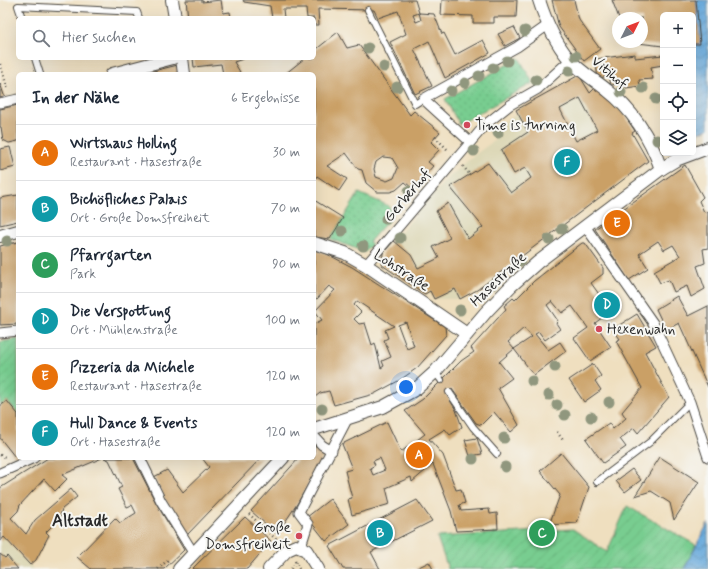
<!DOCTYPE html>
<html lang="de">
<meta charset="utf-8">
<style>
body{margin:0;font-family:Mynerve,sans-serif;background:#f6f6f7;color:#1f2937}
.controls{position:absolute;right:12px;top:12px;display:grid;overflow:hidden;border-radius:6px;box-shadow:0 4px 16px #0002}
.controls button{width:36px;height:36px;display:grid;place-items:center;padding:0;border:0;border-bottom:1px solid #e0e1e3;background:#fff;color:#1f2937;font:20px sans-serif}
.compass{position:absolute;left:612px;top:12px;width:36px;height:36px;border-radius:50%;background:#fff;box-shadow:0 4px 16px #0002;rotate:48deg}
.you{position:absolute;left:406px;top:387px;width:14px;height:14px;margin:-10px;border:3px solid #fff;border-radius:50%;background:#1a73e8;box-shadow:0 0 0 6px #1a73e833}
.badge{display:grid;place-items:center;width:26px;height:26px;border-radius:50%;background:#b45309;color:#fff;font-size:13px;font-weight:700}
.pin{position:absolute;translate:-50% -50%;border:2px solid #fff;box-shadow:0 1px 4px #0006}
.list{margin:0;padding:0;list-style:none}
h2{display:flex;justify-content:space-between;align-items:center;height:52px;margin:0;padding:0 16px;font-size:17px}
h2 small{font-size:13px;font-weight:400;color:#747a83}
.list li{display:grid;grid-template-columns:26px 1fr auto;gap:12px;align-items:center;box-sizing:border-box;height:56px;padding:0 16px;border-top:1px solid #e0e1e3}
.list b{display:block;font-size:15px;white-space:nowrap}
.list p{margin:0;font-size:13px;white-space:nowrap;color:#747a83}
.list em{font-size:13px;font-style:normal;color:#747a83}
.icon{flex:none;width:22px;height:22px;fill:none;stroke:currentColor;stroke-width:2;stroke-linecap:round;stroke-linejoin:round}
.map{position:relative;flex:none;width:708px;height:569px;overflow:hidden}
.search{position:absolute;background:#fff;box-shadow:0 4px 16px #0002;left:16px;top:16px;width:300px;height:44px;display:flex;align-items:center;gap:10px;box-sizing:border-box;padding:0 14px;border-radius:6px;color:#747a83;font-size:15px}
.panel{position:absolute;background:#fff;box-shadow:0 4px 16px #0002;left:16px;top:72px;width:300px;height:388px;border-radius:6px}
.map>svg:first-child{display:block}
.built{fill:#ddd8b7}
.grass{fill:url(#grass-dots);stroke:#527c5e}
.garden{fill:url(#garden-furrows);stroke:#527c5e}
.water{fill:url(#water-waves);stroke:#496a83}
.building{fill:#caa066;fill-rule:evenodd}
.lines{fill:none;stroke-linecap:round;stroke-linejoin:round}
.service-casing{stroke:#484641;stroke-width:8}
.pedestrian-casing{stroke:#484641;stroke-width:11}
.minor-casing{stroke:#484641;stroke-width:14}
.path{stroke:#484641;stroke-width:2.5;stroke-dasharray:1 3;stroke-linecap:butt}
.service{stroke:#fff;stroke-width:6}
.pedestrian{stroke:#fff;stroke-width:9}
.minor{stroke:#fff;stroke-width:12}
.tree{fill:#90977e}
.poi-dot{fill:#d1495b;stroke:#f6f6f2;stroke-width:1.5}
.labels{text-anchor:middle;stroke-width:4;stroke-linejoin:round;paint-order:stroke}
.street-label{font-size:15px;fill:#2b2b2b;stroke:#f6f6f2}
.poi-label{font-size:15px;fill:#2b2b2b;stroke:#f6f6f2;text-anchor:start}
.quarter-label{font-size:17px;font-weight:bold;fill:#2b2b2b;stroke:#f6f6f2}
</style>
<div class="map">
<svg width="708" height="569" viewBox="0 0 708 569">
<defs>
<pattern id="grass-dots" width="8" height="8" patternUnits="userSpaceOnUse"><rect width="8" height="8" fill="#78cd90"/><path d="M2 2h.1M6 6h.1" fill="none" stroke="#68b07c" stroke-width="1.8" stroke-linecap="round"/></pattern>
<pattern id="garden-furrows" width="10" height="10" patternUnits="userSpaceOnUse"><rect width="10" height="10" fill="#78cd90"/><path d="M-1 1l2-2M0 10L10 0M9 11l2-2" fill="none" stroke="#68b07c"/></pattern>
<pattern id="water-waves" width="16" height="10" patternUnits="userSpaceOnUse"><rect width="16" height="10" fill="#67a9db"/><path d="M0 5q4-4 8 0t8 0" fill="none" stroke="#558ab2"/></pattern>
</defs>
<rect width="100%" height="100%" fill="#f6f6f2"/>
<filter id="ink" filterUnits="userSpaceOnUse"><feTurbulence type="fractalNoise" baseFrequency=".025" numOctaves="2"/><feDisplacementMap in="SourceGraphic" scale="8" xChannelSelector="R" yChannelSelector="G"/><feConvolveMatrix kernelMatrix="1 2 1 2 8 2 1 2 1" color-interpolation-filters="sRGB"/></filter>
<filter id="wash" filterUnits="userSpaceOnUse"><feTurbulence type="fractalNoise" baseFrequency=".012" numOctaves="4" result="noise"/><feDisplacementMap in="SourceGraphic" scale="16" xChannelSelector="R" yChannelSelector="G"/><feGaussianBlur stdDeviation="0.9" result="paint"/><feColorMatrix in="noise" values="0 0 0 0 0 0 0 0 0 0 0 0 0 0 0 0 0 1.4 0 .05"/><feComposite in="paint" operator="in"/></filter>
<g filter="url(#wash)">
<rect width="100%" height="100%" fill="#efdfbf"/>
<g class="built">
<polygon points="579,75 590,93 596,87 613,101 635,131 528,251 477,290 460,299 434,299 430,292 425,294 383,253 445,181 473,156 495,140 490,130 518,114 516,110"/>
<polygon points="0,529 6,535 4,538 33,569 0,569"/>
</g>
<g class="grass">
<polygon points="519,58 533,83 459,124 445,99"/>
<polygon points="359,193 389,206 392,216 369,242 372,244 365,252 330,239"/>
</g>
<g class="garden">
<polygon points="18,339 18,414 7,401 0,406 0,342"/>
<polygon points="627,506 696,545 684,569 448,569 437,537 573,529 607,552"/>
</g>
<g class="water">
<polygon points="696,0 708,0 708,129 694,134 693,44 700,43"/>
<polygon points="708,523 708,569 684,569"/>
</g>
<g id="blocks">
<g class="building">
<polygon points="186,0 202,0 202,2 221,0 223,13 230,12 231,18 188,18"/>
<path d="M243 0H415L419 13 434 14 442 34 444 33 455 55 483 40 490 53 445 78 429 41 414 49 432 86 415 94 390 42 406 34 398 11 378 18 374 10 318 9 319 25H314V18H307L306 9H283L284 18H272L270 6 244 2ZM419 13 421 20 416 22 413 15Z"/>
<polygon points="442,0 517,0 516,17 494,17 494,23 473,23 473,16 441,15"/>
<polygon points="552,0 574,0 579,20 600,49 584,61 559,27"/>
<polygon points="612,0 696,0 700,44 693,44 693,15 663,15 663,46 638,43 642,42 642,18 619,18"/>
<polygon points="514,27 520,38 505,46 498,34"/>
<path d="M338 32 347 48 359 45 410 115 414 111 440 132 431 142 439 150 428 162 433 166 413 189 405 182 396 190 390 192H377L366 183 362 170 358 169 346 153 327 166 347 179 339 191 317 176 314 181V74H285L305 58H314V51ZM383 157 392 158 398 168 394 178 387 181 376 177 374 169 376 162Z"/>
<polygon points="635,54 635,58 663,55 663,65 651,67 653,79 639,80 640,86 626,88 626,83 611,85 609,76 598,78 595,59"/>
<polygon points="193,58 246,58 234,62 240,72 237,74 223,74 221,64 194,67"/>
<polygon points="178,65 179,74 146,74 145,73"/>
<path d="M579 75 590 93 596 87 613 101 625 116 635 131 632 133 648 161 477 290 460 299 455 289 434 299 430 291 425 294 382 265 383 253 394 241 411 255 418 268 439 258 433 247 450 238 436 211 448 203 468 239 483 227 450 187 488 163 511 193 531 178 525 168 514 174 501 150 528 132 516 110ZM580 98 597 130 576 141 560 109Z"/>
<polygon points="0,83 5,98 0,100"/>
<polygon points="18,105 18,141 9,143 3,140 1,127 0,127 0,109"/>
<polygon points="10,147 15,167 0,171 0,149"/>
<polygon points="685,165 703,197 699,201 704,212 708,211 708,248 703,249 705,263 697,266 705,289 691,297 687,286 674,292 669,280 660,283 654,271 680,256 673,245 664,250 658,241 639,254 648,268 629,280 595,229"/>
<polygon points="18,195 18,221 0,225 0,198"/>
<polygon points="314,200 343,218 330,239 314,237"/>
<polygon points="18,242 18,324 0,325 0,246"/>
<path d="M582 243H585L603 268V274L591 283 611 311 595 323 611 347 590 361 574 338 588 328 572 306 562 313 552 301 547 305 558 321 556 323 560 329 545 340 539 332 535 334 548 350 560 342 566 351 534 375 514 349 532 337 524 328 508 342 514 349 499 362 512 378 498 388 519 425 511 432 494 412 481 425 476 423 452 389 446 394 456 410 462 427 450 435 445 429 429 439 443 455 456 490 461 489 465 503 459 505 461 511 489 509 490 514 497 513 498 529 456 531 451 511 433 464 412 482 411 477 386 488 390 504 352 515 348 499 352 498 345 471 352 469 342 444 387 422 401 452 425 434 405 411 423 399 461 361 474 352 471 348 506 309 504 306 513 298 515 300 534 281ZM380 458 385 470 373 475 370 468 375 465 373 461Z"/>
<path d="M314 250 325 253 352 267 445 327 446 335 417 368 400 380 374 394 334 405 329 391 320 393 314 398V324L322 320 315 311 335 290 329 286 317 299 314 297ZM357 301 394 326 385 330 388 338 384 340 391 357 382 361 384 366 381 368 375 343 372 345 365 323 359 324 354 319 361 312 354 305ZM406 322 414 346 407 349 398 325Z"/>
<polygon points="677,296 688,316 708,306 708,387 679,323 666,330 656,309"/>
<polygon points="637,314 656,346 645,352 669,397 638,433 634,428 620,439 626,447 603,463 586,439 609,423 613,429 626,418 622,412 642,388 616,341 620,339 613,329"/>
<polygon points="593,364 601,376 595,381 601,390 584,402 569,380"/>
<polygon points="7,401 18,414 18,456 15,457 0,438 0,406"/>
<polygon points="477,438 482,454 470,456 465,440"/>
<polygon points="314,445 326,452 297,504 277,534 251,511 299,458 314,458"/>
<polygon points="561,453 589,487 577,523 549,525 560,495 540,471"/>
<polygon points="660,457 699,482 674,520 670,503 651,491 635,496"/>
<polygon points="48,458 102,458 62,475 67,479 55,491 44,479 20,505 18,511 11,518 26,534 35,520 71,489 77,497 62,509 59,519 46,532 49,535 36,560 30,565 4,537 0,542 0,488"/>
<polygon points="104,458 133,458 156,503 184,550 164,569 91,569 77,557 115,518 120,523 136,513 132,505 127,507 118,489 122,487 109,460"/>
<polygon points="202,458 261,458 187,535 166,501 154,477 167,470 183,492 209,467"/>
<polygon points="632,469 641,480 625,492 616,481"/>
<polygon points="330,499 349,524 326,541 307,517"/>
<polygon points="417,500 432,521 371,552 380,569 343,569 329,546"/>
<polygon points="245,517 271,541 247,569 192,569"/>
<polygon points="0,554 5,558 7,556 18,569 0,569"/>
<polygon points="429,562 433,569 415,569"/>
</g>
</g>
</g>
<g filter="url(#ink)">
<use href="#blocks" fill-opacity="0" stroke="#484641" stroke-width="1"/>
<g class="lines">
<defs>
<g id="service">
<polyline points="368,10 415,104 423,99"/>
<polyline points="22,18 18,6 137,12 139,18"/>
<polyline points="35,58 40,74"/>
<polyline points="435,372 441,380"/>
<polyline points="449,392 473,427 497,454"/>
<polyline points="597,482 650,442 690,402"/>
</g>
<g id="pedestrian">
<polyline points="0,103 18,99"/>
<polyline points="470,142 423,99 517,47 548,25"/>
<polyline points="585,226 653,323 690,402 708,457"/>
<polyline points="366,265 486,124 510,105 538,89 570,60"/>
<polyline points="0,333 18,331"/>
<polyline points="314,436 322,445 332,451"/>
<polyline points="140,458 161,501 194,554"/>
<polyline points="0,473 34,458"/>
<polyline points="301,546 308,524 299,512 348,418"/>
</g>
<g id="minor">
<polyline points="172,0 175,18"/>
<path d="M539 0C546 22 554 41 569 59 579 71 595 80 607 90 634 111 650 137 661 169"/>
<polyline points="182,58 184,74"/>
<polyline points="112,74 173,58"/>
<polyline points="0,236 18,231"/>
<polyline points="314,243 345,253 366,265 467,334"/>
<polyline points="314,429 383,407 416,389 435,372 486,312 511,286 538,262 661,169 676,160 708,148"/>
<polyline points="179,569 283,458"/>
<polyline points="269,569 287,550 296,546 306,550 318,569"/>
</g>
</defs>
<use href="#service" class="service-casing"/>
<use href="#pedestrian" class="pedestrian-casing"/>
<use href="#minor" class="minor-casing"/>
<g class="path">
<polyline points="0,64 8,90"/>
<polyline points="435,137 449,151"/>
<polyline points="463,166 470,175"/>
<polyline points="557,432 563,440"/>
<polyline points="0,455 7,458"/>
<polyline points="249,514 279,542"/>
<polyline points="295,561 299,569"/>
<polyline points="158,569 168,560"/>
<polyline points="291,569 296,562"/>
</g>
<use href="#service" class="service"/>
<use href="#pedestrian" class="pedestrian"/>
<use href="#minor" class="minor"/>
</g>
<g class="tree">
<circle cx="525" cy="31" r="5.5"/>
<circle cx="368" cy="48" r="5.5"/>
<circle cx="576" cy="56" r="5.5"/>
<circle cx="507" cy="61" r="5.5"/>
<circle cx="384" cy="67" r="5.5"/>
<circle cx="493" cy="68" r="5.5"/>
<circle cx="569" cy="71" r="5.5"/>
<circle cx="479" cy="76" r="5.5"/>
<circle cx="536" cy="80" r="5.5"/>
<circle cx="465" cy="83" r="5.5"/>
<circle cx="397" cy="87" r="5.5"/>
<circle cx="643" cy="88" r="5.5"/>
<circle cx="451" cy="91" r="5.5"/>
<circle cx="621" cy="92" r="5.5"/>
<circle cx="656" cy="99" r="5.5"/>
<circle cx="498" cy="133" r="5.5"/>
<circle cx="657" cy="140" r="5.5"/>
<circle cx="474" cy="151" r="5.5"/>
<circle cx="409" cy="191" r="5.5"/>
<circle cx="386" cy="219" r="5.5"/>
<circle cx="562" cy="229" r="5.5"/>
<circle cx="342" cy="231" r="5.5"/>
<circle cx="400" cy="238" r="5.5"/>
<circle cx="549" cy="239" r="5.5"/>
<circle cx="7" cy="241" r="5.5"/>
<circle cx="363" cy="246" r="5.5"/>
<circle cx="520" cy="261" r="5.5"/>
<circle cx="493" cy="284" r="5.5"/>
<circle cx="460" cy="310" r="5.5"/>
<circle cx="555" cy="367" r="5.5"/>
<circle cx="532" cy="381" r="5.5"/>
<circle cx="549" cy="395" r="5.5"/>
<circle cx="609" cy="402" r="5.5"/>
<circle cx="557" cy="405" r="5.5"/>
<circle cx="322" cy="409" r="5.5"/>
<circle cx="565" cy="415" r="5.5"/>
<circle cx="591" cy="417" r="5.5"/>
<circle cx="504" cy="438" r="5.5"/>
<circle cx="473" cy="459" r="5.5"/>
<circle cx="505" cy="467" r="5.5"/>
</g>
</g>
<g class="poi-dot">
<circle cx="467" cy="125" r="4"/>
<circle cx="599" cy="329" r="4"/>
<circle cx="299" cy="536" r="4"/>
</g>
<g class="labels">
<g class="street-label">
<text transform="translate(610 72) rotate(40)" y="5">Vitihof</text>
<text transform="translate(407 195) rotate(-50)" y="5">Gerberhof</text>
<text transform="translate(402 270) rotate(33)" y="5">Lohstraße</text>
<text transform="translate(498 279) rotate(-44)" y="5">Hasestraße</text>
</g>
<g class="poi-label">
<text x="475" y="130">Time is turning</text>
<text x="607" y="334">Hexenwahn</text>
<text x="291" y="532" text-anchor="end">Große<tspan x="291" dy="17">Domsfreiheit</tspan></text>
</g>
<g class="quarter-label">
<text x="80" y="526">Altstadt</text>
</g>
</g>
</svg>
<div class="controls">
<button>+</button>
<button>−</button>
<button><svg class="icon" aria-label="locate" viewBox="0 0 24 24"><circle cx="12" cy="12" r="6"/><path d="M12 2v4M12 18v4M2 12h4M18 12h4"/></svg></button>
<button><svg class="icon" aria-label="layers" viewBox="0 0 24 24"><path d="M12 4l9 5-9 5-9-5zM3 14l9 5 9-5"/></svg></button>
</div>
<svg class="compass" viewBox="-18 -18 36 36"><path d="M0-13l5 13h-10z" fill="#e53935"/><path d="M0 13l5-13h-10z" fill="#747a83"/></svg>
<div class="you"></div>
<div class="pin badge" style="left:419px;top:455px;background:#e8710a">A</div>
<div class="pin badge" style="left:380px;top:533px;background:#0f9aa8">B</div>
<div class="pin badge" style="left:542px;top:533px;background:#2e9e5b">C</div>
<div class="pin badge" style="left:607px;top:305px;background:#0f9aa8">D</div>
<div class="pin badge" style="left:617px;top:223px;background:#e8710a">E</div>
<div class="pin badge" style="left:567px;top:162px;background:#0f9aa8">F</div>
<div class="search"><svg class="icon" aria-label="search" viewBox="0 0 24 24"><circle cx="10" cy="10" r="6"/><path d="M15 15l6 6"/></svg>Hier suchen</div>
<section class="panel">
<h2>In der Nähe<small>6 Ergebnisse</small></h2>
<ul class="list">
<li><span class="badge" style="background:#e8710a">A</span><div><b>Wirtshaus Holling</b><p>Restaurant · Hasestraße</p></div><em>30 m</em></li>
<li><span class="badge" style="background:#0f9aa8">B</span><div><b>Bichöfliches Palais</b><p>Ort · Große Domsfreiheit</p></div><em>70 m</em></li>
<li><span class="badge" style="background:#2e9e5b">C</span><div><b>Pfarrgarten</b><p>Park</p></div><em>90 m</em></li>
<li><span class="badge" style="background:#0f9aa8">D</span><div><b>Die Verspottung</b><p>Ort · Mühlenstraße</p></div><em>100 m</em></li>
<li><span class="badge" style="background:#e8710a">E</span><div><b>Pizzeria da Michele</b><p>Restaurant · Hasestraße</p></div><em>120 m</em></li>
<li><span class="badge" style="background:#0f9aa8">F</span><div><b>Hull Dance &amp; Events</b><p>Ort · Hasestraße</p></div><em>120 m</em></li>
</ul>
</section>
</div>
